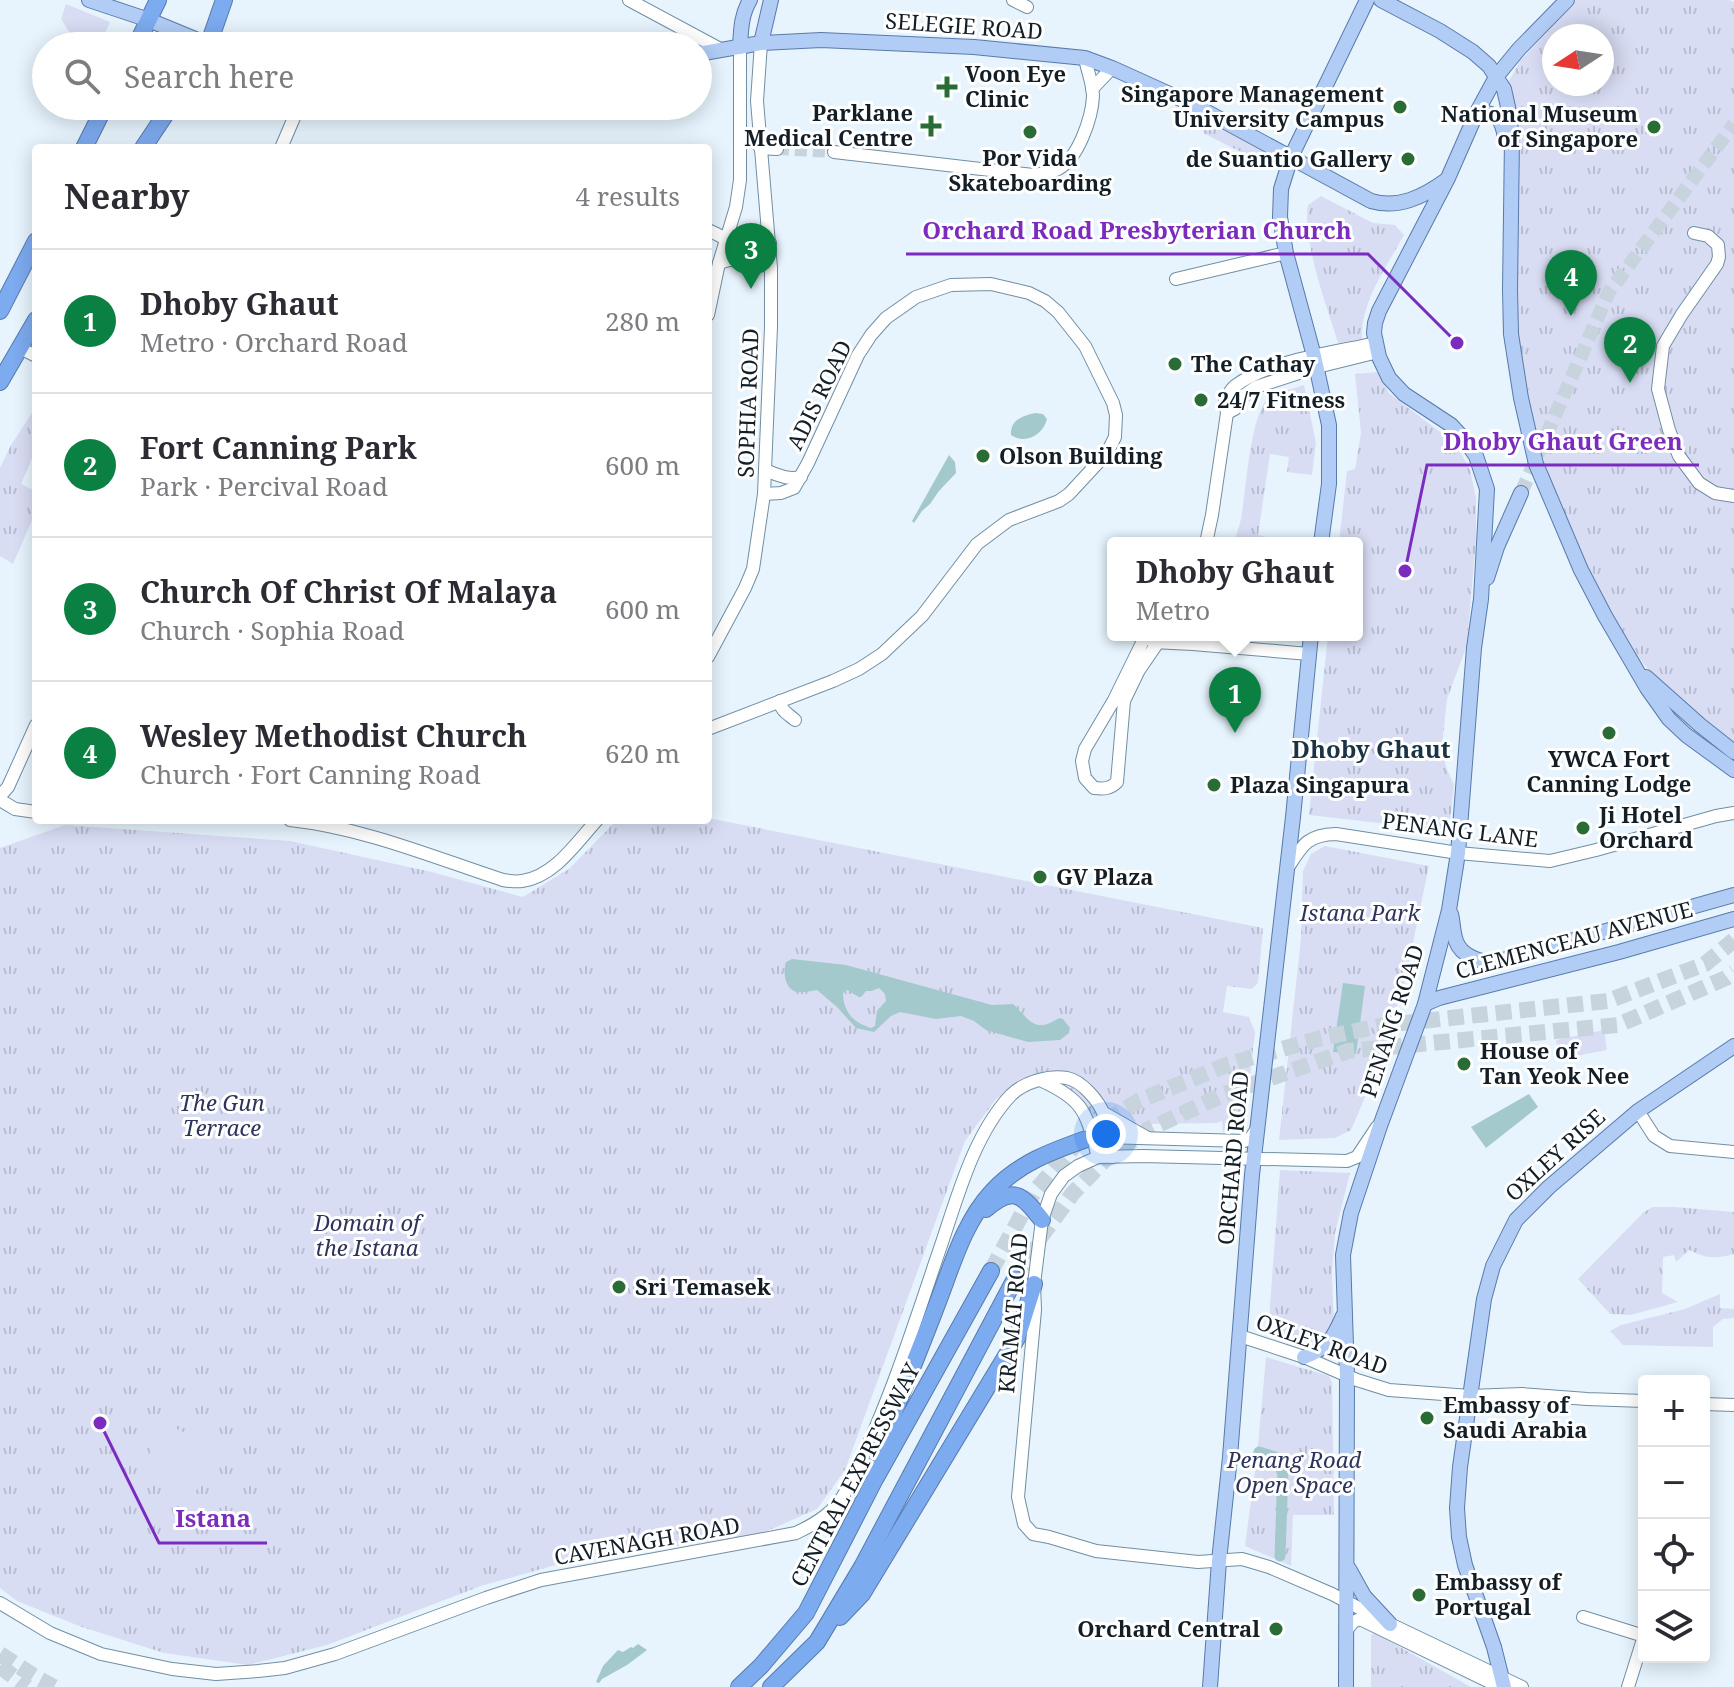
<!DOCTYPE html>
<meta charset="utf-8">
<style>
body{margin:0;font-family:"Noto Serif",serif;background:#f2f2f3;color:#2b2b33}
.controls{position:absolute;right:24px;bottom:24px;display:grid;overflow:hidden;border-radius:8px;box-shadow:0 4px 20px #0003}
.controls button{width:72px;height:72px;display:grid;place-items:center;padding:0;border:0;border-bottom:2px solid #e1e1e2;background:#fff;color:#2b2b33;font:40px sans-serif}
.compass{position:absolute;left:1542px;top:24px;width:72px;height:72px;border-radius:50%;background:#fff;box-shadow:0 4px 20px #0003;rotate:258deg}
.you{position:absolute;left:1106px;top:1134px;width:28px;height:28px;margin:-20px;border:6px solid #fff;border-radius:50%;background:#1a73e8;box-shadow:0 0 0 12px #1a73e833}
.badge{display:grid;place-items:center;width:52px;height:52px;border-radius:50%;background:#0b8043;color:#fff;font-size:26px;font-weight:700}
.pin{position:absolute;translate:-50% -66px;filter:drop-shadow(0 2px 4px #0008)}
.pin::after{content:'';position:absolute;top:42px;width:28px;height:24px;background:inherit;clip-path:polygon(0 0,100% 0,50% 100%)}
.popup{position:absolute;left:1107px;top:537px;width:256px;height:104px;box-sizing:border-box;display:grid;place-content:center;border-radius:8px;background:#fff;filter:drop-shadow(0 2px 6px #0005);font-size:26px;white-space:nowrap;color:#7c7c81}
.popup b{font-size:30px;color:#2b2b33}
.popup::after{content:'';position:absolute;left:50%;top:100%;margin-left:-16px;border:16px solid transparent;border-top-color:#fff}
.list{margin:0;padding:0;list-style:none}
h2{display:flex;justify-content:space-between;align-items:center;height:104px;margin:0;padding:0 32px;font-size:34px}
h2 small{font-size:26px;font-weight:400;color:#7c7c81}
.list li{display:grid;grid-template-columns:52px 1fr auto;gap:24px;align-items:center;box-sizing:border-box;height:144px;padding:0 32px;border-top:2px solid #e1e1e2}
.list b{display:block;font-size:30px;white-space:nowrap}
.list p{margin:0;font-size:26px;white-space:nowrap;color:#7c7c81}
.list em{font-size:26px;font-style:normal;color:#7c7c81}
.icon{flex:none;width:44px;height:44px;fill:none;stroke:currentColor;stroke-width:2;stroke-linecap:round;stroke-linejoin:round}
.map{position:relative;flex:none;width:1734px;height:1687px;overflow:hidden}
.search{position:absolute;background:#fff;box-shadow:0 4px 20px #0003;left:32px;top:32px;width:680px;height:88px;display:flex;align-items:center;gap:20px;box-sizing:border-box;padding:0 28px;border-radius:44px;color:#7c7c81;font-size:30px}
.panel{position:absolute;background:#fff;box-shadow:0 4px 20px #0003;left:32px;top:144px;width:680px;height:680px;border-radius:8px}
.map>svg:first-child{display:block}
.grass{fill:url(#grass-tufts);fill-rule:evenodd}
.garden{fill:#d9ddf4}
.water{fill:#a3c9cc;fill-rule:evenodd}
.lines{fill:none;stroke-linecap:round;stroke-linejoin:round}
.canal{stroke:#a3c9cc;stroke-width:11}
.minor-tunnel{stroke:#c7d4dd;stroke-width:12;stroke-dasharray:12 6;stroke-linecap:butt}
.major-tunnel{stroke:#c7d4dd;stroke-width:14;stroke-dasharray:14 7;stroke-linecap:butt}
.highway-tunnel{stroke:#c7d4dd;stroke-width:16;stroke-dasharray:16 8;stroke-linecap:butt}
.minor-casing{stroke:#718ea3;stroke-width:14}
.major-casing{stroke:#587aaa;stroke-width:16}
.highway-casing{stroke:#587aaa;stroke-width:18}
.minor{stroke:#fff;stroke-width:12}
.major{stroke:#b1cdf6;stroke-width:14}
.highway{stroke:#7dabf0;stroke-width:16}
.poi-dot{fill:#296c36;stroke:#fff;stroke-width:3}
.labels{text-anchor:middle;stroke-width:6;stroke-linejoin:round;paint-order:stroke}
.street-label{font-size:22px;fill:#131e27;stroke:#fff}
.poi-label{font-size:22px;font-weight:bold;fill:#131e27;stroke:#fff;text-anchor:start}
.park-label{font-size:22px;font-style:italic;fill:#2e335b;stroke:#fff}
.neighbourhood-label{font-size:24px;font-weight:bold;fill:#1a3445;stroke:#fff}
.leader{fill:none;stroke:#7b2cbf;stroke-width:3}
.callout-dot{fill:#7b2cbf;stroke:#fff;stroke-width:3}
.callout-label{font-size:24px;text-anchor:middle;font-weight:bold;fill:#7b2cbf;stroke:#fff;stroke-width:6;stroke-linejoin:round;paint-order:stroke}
</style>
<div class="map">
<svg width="1734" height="1687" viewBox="0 0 1734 1687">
<defs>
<pattern id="grass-tufts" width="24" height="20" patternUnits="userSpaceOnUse" patternTransform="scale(2)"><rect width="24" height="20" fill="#d9ddf4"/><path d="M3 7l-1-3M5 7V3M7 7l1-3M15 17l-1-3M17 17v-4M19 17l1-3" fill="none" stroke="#b9bdd1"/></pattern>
</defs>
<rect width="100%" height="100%" fill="#e7f4fd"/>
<g class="grass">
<path d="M1576 0H1729L1734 2V744L1658 680 1638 658 1615 625 1553 491 1535 432 1518 333 1517 125 1508 83 1520 61ZM1554 36H1602V84H1554Z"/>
<polygon points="1208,121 1263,149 1270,157 1268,165 1252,153 1249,156 1203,133"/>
<path d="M1321 196 1373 223 1395 225 1404 235C1386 268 1361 301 1362 339L1338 343C1327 306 1302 242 1308 205Z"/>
<polygon points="1378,372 1389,393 1456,444 1470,470 1476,498 1476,539 1467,645 1447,699 1442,746 1446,767 1454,785 1449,831 1309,815 1328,635 1357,635 1357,543 1339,543 1347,471 1355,469 1361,433 1355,374"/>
<path d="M1304 385 1316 443 1312 475 1287 472 1289 457 1270 454 1258 535 1271 538V543H1234C1236 535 1239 527 1241 519 1246 494 1250 412 1269 398 1278 391 1293 389 1304 385Z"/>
<polygon points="36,407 36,449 21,484 36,491 36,511 13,564 0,556 0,468 11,445"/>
<polygon points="708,818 1263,928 1258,983 1252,989 1227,986 1223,1012 1249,1017 1255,1032 1245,1119 1240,1128 1223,1132 1222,1121 1217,1123 1088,1125 1074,1095 1026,1082 996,1099 965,1141 845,1470 817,1509 758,1535 570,1561 481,1586 327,1645 248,1665 164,1653 79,1626 17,1601 0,1588 0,848 65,825 290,841 432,872 523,897 569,869 617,820 708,820"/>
<polygon points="1325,846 1429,866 1404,985 1363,1102 1351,1130 1335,1138 1279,1140 1301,938 1303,871 1311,854"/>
<polygon points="1280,1170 1350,1173 1335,1233 1332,1273 1335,1355 1268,1333"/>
<path d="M1653 1207H1674L1734 1212V1254C1725 1257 1709 1259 1701 1255 1696 1254 1693 1251 1689 1250L1676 1262 1674 1255 1663 1257 1662 1293 1678 1302 1631 1315 1610 1314 1578 1279 1644 1212Z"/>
<polygon points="1720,1294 1720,1308 1734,1309 1734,1318 1723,1319 1713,1327 1713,1347 1623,1345 1610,1331 1621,1325 1685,1309"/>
<polygon points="1266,1357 1329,1376 1332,1382 1334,1515 1293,1515 1291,1566 1245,1546 1257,1456"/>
<polygon points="1375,1633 1471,1687 1371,1687 1371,1635"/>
</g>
<g class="garden">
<polygon points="66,4 110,22 99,46 78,46 61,19"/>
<polygon points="1604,1030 1607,1050 1560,1059 1556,1040"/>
<polygon points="165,1423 219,1450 189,1503 138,1476"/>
</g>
<g class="water">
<path d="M1035 413 1043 414 1047 419C1043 435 1025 445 1011 435 1010 420 1022 416 1035 413Z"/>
<polygon points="949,455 955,462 956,473 939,491 930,504 922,511 914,523 912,521"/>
<path d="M792 959 846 965 992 1005 1013 1004C1030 1020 1034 1034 1059 1018L1063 1019 1070 1028 1069 1033 1060 1040 1028 1042 986 1030 974 1021 961 1016 936 1019 900 1012 891 1016 874 1032 856 1028 837 1007 817 990C811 991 801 993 796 992 784 988 783 971 786 962ZM879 988 885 994 886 1001 877 1011 875 1026 871 1028C854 1023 843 1012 843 993L847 990 859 997H861L866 991H872Z"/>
<polygon points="1343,983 1365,986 1356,1054 1333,1052"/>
<polygon points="1529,1094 1538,1107 1486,1148 1471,1127"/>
<polygon points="638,1644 647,1650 627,1665 602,1679 599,1683 596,1682 603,1666 618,1650 623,1652 631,1647 633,1648"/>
</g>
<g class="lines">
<polyline class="canal" points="1259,1452 1275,1457 1283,1469 1280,1556"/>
<polyline class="minor-tunnel" points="777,149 834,152"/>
<polyline class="major-tunnel" points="1521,493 1609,292 1734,124"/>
<g class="highway-tunnel">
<polyline points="991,1271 1034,1192 1084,1135 1138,1101 1229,1064 1321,1038 1385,1025 1608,1001 1705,964 1734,940"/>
<polyline points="1015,1279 1029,1253 1073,1193 1106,1159 1147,1130 1225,1094 1348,1051 1618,1025 1726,978 1734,972"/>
<polyline points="0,1654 37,1678 54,1687"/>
<polyline points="0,1666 27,1687"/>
</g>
<defs>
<g id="minor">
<polyline points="629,0 722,50"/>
<polyline points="1013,0 1027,7"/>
<polyline points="1092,89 1112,68"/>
<polyline points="281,148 299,106"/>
<polyline points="760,148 777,149"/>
<path d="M834 152 1033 175C1041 174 1051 173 1058 169 1078 159 1092 118 1093 96 1093 84 1087 70 1085 58"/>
<path d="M708 230C735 242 740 253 770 243"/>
<polyline points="1694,233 1708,236 1718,245 1719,257 1717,264 1682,314 1663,346 1658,389 1669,430 1679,456 1699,483 1715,493 1734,496"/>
<path d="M719 263C741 256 751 257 771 268"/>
<polyline points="1176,279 1286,253"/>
<polyline points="708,315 719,263 736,207 740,180 740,47"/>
<polyline points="20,348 36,356"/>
<polyline points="1227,413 1235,409 1242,397 1256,387 1317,367 1378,352"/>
<path d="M765 470C778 475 787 480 801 477"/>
<path d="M1206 543 1212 515 1227 413 1225 401C1228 396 1230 390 1235 386 1267 361 1337 352 1376 343"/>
<path d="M1148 635 1142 643 1114 700 1085 749 1082 761 1085 778 1094 788C1104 789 1110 789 1117 782L1124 701 1139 670 1163 635"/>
<polyline points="1153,642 1193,644 1309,654"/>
<polyline points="708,657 745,588 753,569 764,494 771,327 771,268 757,101 761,43"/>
<path d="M780 701C780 710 788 714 795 720"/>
<polyline points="708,729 833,681 859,669 882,654 922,616 977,544 1009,520 1059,501 1069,494 1107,453 1115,437 1116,415 1113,403 1085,346 1058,312 1045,301 1029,293 991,284 951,285 916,297 886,318 871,335 858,355 808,463 794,488 781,493 764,494"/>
<polyline points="0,796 8,787 36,725"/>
<polyline points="0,800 15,809 36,812"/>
<path d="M290 820C364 828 433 857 503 880 509 881 516 882 522 881 554 877 577 842 597 820"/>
<path d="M1287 869C1302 846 1306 835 1336 834L1458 853 1550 861 1596 850 1716 816 1734 813"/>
<path d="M1042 1081C1086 1101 1086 1114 1098 1157"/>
<polyline points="1638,1111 1654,1136 1670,1146 1734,1152"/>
<polyline points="1104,1113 1146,1137"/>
<polyline points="1377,1127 1357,1157 1347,1161 1143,1156 1098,1157 1078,1166 1064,1176 1051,1194 1042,1220 1034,1284 1035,1310 1018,1497 1024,1524 1033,1534 1049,1537 1096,1551 1198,1562 1242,1559 1269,1567 1332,1594 1390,1624 1522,1687"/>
<polyline points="1103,1137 1244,1141 1250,1139 1258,1127"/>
<polyline points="1240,1336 1304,1357 1357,1380 1389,1390 1470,1396 1522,1394 1587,1399 1644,1401"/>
<polyline points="1704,1404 1734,1405"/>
<path d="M0 1603 50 1633 101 1654 172 1669 216 1674 258 1671 285 1668 335 1654 486 1598 541 1580 796 1533C817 1523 835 1512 846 1491 884 1418 910 1338 936 1260 955 1207 971 1137 1011 1095 1024 1082 1049 1075 1067 1078 1082 1081 1099 1101 1104 1115 1109 1128 1110 1144 1112 1157"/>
<polyline points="1583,1617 1644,1636"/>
<polyline points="1346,1631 1353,1622 1360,1619 1500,1687"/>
<polyline points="1628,1687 1644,1636"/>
</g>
<g id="major">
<polyline points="89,0 149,20 212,46"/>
<polyline points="1381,0 1440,31 1473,52 1489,66 1504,89 1508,107 1512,138 1510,290 1511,334 1521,398 1536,464 1581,570 1605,616 1647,688 1669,719 1686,735 1734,770"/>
<polyline points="761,43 771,0"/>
<path d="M740 47C741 30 741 15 750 0"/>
<path d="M698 54 761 43 821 40 974 47 1085 58 1112 68 1196 106 1371 201C1398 209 1423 197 1445 181"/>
<path d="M1477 112C1497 112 1502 119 1505 138"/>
<polyline points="1321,543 1329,484 1329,425 1314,356 1286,253 1280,217 1281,189 1291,157 1367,0"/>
<polyline points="1487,578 1497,547 1521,493"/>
<polyline points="1646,677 1700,725 1734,752"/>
<path d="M1451 914C1453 922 1453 933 1456 941 1461 956 1481 963 1496 962L1734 895"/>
<polyline points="1425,1004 1439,998 1619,952 1734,919"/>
<path d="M1304 1357C1328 1348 1333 1339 1343 1316"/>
<polyline points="1349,1569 1364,1596 1390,1624"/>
<polyline points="1210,1687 1219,1561 1230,1457 1252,1175 1293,817 1311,635"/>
<polyline points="1346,1687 1347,1376 1343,1255 1351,1213 1380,1126 1425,1004 1449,910 1458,853 1474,648 1481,599 1487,489 1476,456 1465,440 1451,425 1404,394 1389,378 1379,357 1374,333 1375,323 1379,311 1448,178 1477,112 1496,77 1519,49 1567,0"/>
<polyline points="1504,1687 1494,1647 1465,1565 1459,1537 1457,1508 1460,1467 1484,1299 1493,1266 1516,1220 1549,1187 1638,1111 1734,1046"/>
</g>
<g id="highway">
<polyline points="136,46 158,0"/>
<polyline points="208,46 224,0"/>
<polyline points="84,148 105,106"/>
<polyline points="143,148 171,106"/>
<polyline points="0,311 36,241"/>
<polyline points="0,382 36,320"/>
<path d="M986 1209C1014 1185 1022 1195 1042 1220"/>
<path d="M875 1470 877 1454C897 1405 917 1357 936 1307 951 1269 963 1223 992 1192 1019 1162 1055 1150 1092 1137"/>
<polyline points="840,1617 862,1594 1017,1338 1034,1284"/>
<polyline points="739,1687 761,1666 806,1613 875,1479 991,1271"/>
<polyline points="771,1687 817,1642 862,1567 1015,1279"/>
</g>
</defs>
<use href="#minor" class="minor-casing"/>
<use href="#major" class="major-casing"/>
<use href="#highway" class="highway-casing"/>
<use href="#minor" class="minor"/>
<use href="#major" class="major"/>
<use href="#highway" class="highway"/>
</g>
<g class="poi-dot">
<path d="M943 75h8v8h8v8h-8v8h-8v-8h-8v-8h8z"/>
<circle cx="1400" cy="107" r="8"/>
<path d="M927 114h8v8h8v8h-8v8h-8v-8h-8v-8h8z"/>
<circle cx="1654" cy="127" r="8"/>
<circle cx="1030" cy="132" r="8"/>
<circle cx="1408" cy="159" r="8"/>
<circle cx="1175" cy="364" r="8"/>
<circle cx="1201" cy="400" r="8"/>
<circle cx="983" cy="456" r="8"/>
<circle cx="1609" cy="733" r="8"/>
<circle cx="1214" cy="785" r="8"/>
<circle cx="1583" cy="828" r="8"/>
<circle cx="1040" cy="877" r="8"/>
<circle cx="1464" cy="1064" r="8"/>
<circle cx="619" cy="1287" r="8"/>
<circle cx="1427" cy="1418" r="8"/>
<circle cx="1419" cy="1595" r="8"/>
<circle cx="1276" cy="1629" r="8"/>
</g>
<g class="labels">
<g class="street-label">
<text transform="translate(964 26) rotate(4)" y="8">SELEGIE ROAD</text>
<text transform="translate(819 395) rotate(-64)" y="8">ADIS ROAD</text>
<text transform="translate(748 403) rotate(-88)" y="8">SOPHIA ROAD</text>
<text transform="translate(1460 830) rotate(7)" y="8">PENANG LANE</text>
<text transform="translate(1574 940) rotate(-15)" y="8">CLEMENCEAU AVENUE</text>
<text transform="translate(1392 1021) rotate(-72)" y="8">PENANG ROAD</text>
<text transform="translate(1555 1155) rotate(-42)" y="8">OXLEY RISE</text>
<text transform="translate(1233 1158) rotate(-85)" y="8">ORCHARD ROAD</text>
<text transform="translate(1013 1313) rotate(-85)" y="8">KRAMAT ROAD</text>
<text transform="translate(1322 1344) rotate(20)" y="8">OXLEY ROAD</text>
<text transform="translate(855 1475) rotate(-62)" y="8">CENTRAL EXPRESSWAY</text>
<text transform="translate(647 1541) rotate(-10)" y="8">CAVENAGH ROAD</text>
</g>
<g class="poi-label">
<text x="965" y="82">Voon Eye<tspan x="965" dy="25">Clinic</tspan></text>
<text x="1384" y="102" text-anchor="end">Singapore Management<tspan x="1384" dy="25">University Campus</tspan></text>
<text x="913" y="121" text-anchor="end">Parklane<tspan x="913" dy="25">Medical Centre</tspan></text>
<text x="1638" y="122" text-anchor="end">National Museum<tspan x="1638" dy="25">of Singapore</tspan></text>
<text x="1030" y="166" text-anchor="middle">Por Vida<tspan x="1030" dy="25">Skateboarding</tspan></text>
<text x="1392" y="167" text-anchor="end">de Suantio Gallery</text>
<text x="1191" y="372">The Cathay</text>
<text x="1217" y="408">24/7 Fitness</text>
<text x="999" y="464">Olson Building</text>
<text x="1609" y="767" text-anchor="middle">YWCA Fort<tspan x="1609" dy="25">Canning Lodge</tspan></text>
<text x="1230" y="793">Plaza Singapura</text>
<text x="1599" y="823">Ji Hotel<tspan x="1599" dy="25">Orchard</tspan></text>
<text x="1056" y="885">GV Plaza</text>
<text x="1480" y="1059">House of<tspan x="1480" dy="25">Tan Yeok Nee</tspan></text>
<text x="635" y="1295">Sri Temasek</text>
<text x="1443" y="1413">Embassy of<tspan x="1443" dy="25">Saudi Arabia</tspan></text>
<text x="1435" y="1590">Embassy of<tspan x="1435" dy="25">Portugal</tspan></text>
<text x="1260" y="1637" text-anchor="end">Orchard Central</text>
</g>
<g class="park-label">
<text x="1360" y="921">Istana Park</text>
<text x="222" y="1111">The Gun<tspan x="222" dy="25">Terrace</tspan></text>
<text x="367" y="1231">Domain of<tspan x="367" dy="25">the Istana</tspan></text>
<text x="1294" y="1468">Penang Road<tspan x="1294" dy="25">Open Space</tspan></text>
</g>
<g class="neighbourhood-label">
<text x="1371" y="758">Dhoby Ghaut</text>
</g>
</g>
<path class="leader" d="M1457 343L1368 254H906M1405 571L1427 465H1699M100 1423L159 1543H267"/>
<g class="callout-dot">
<circle cx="1457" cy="343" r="8"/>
<circle cx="1405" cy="571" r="8"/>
<circle cx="100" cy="1423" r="8"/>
</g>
<g class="callout-label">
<text x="1137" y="239">Orchard Road Presbyterian Church</text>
<text x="1563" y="450">Dhoby Ghaut Green</text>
<text x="213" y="1527">Istana</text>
</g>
</svg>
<div class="controls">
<button>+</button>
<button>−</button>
<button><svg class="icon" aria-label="locate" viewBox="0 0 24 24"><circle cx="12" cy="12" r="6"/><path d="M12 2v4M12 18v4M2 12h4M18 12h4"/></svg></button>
<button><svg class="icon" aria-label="layers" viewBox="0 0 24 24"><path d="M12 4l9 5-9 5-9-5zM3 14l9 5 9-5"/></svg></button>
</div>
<svg class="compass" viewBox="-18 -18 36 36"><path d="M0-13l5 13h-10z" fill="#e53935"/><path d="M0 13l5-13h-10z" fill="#7c7c81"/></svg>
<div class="you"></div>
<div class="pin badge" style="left:1235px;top:733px">1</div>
<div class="popup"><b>Dhoby Ghaut</b>Metro</div>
<div class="pin badge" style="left:1630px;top:383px">2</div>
<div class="pin badge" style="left:751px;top:289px">3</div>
<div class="pin badge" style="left:1571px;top:316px">4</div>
<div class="search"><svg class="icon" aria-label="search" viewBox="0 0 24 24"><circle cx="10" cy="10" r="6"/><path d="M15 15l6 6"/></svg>Search here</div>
<section class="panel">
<h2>Nearby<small>4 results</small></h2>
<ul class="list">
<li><span class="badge">1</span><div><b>Dhoby Ghaut</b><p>Metro · Orchard Road</p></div><em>280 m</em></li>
<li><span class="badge">2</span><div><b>Fort Canning Park</b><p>Park · Percival Road</p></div><em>600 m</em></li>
<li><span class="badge">3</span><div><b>Church Of Christ Of Malaya</b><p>Church · Sophia Road</p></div><em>600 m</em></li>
<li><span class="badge">4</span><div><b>Wesley Methodist Church</b><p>Church · Fort Canning Road</p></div><em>620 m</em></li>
</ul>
</section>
</div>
